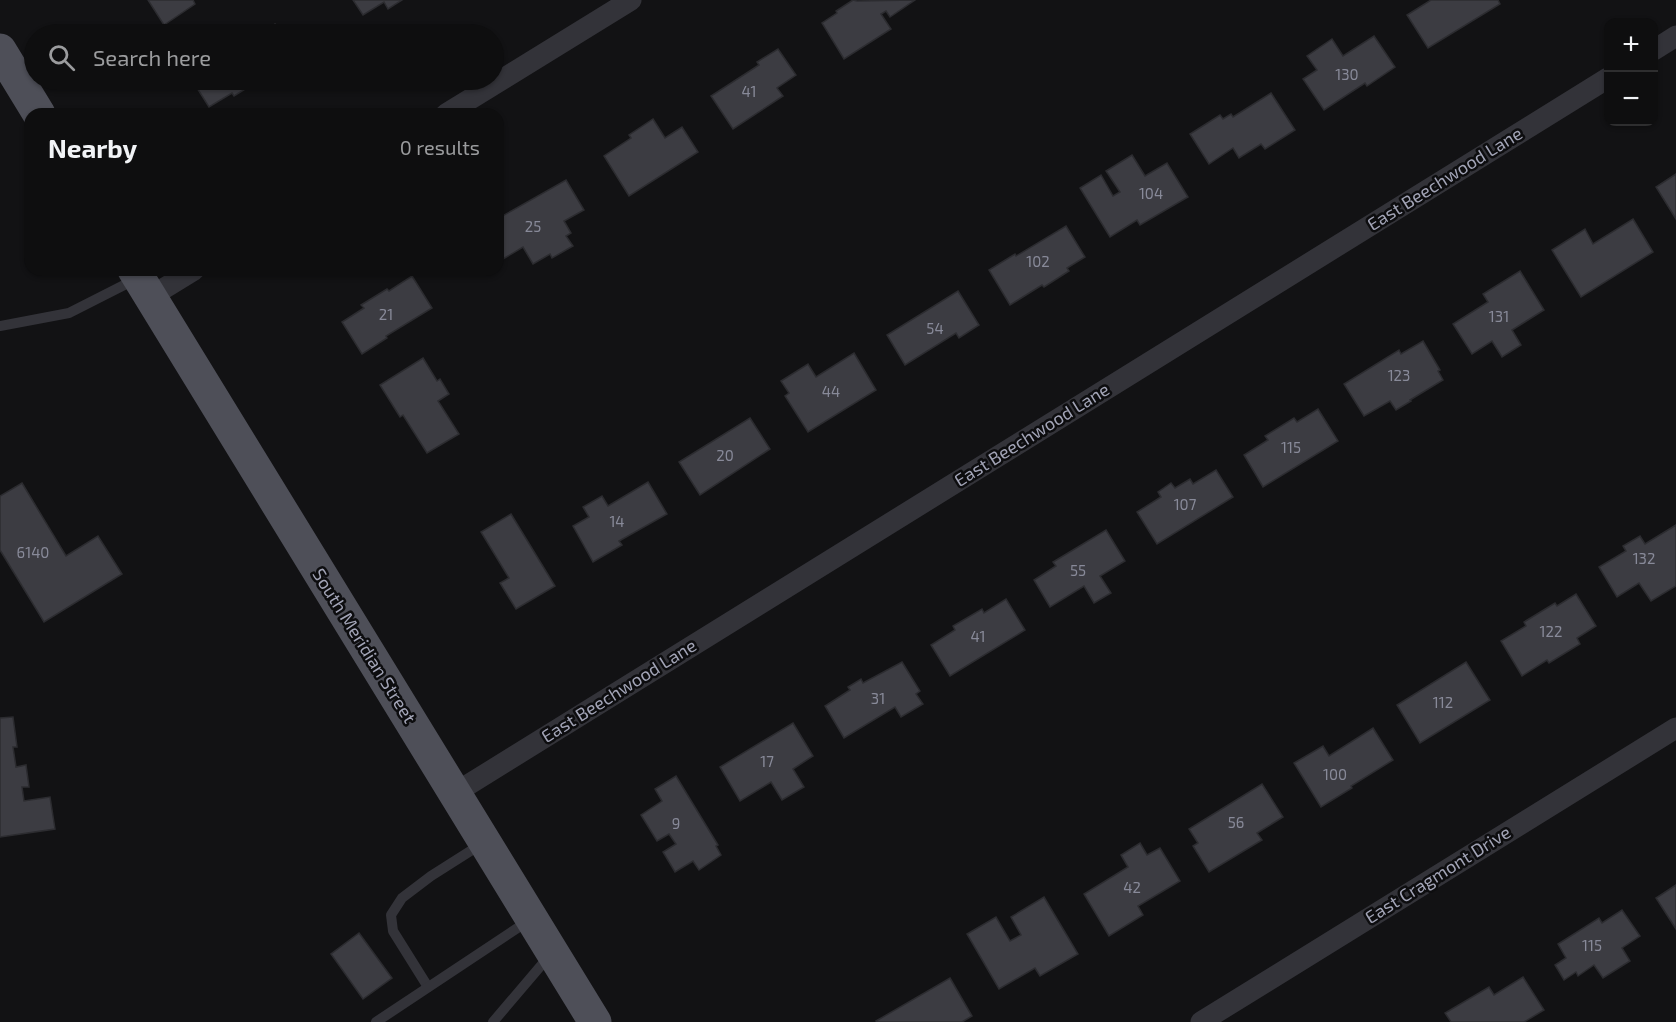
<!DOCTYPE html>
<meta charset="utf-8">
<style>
body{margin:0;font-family:"Exo 2",sans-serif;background:#1c1c1d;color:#f1f3f6}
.controls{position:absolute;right:18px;top:18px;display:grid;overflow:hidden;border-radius:12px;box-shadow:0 2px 4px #0004}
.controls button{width:54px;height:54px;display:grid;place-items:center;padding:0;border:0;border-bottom:2px solid #2e2e2f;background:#0e0e0f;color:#f1f3f6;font:30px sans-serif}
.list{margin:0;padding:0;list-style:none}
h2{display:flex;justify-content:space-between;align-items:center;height:78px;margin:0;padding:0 24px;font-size:26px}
h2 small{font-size:20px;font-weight:400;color:#9b9c9e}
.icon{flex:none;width:33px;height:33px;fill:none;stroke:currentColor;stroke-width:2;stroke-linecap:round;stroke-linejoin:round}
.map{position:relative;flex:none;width:1676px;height:1022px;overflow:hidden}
.search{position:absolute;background:#0e0e0f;box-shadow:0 2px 4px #0004;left:24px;top:24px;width:480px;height:66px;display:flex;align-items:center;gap:15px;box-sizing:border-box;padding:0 21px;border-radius:33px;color:#9b9c9e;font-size:22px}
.panel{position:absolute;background:#0e0e0f;box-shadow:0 2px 4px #0004;left:24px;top:108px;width:480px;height:168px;border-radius:18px}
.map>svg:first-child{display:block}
.building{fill:#3c3c42;stroke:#2c2c30;stroke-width:1.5}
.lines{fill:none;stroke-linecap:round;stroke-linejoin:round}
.service{stroke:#333339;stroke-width:10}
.minor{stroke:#333339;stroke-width:21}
.primary{stroke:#4e4f58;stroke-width:33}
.labels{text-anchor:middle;stroke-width:5;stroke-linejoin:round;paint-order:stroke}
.number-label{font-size:15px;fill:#888a99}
.street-label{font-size:18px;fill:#a2a4b6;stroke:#0d0d0f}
</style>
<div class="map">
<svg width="1676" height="1022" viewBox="0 0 1676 1022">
<rect width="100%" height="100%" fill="#121214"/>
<g class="building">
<polygon points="148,0 193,0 195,4 164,25"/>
<polygon points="353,0 402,0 388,9 384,2 363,15"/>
<polygon points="853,0 857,1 915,0 890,17 886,11 881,14 891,29 844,59 822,23 837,13 836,11"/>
<polygon points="1431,0 1498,0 1500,4 1428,48 1407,15"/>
<polygon points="275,24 281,34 259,34"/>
<polygon points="1374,36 1395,67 1367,86 1365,83 1324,110 1303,79 1317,70 1307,56 1332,39 1343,56"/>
<polygon points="778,49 796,75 777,88 783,96 733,129 711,96 759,65 757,62"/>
<polygon points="192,80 260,80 234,96 232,93 209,107"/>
<polygon points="1271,93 1295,130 1265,149 1261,144 1239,158 1233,148 1209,164 1190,134 1220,115 1223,119 1231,114 1233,117"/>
<polygon points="653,119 665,138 682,127 698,152 629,196 604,156 631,138 629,135"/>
<polygon points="1132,155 1145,176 1167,163 1188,197 1140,225 1137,220 1110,237 1080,188 1101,175 1113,196 1120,192 1106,171"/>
<polygon points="1676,174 1676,219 1656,187"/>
<polygon points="566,180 584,210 564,221 571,233 566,236 573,246 552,258 550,254 533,264 523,247 503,259 498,252 498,216 499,218"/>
<polygon points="1633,219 1653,252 1581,297 1552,250 1585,229 1593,244"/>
<polygon points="1066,226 1085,257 1067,268 1069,271 1044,287 1042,285 1010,305 989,270 1015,254 1016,256"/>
<polygon points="1520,271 1544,310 1512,330 1521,345 1502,357 1492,341 1472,354 1453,324 1488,302 1483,294"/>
<polygon points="412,276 432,308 386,336 387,338 362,354 342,322 364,308 361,305 387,289 389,291"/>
<polygon points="958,291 979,325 959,338 956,333 905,365 887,335"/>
<polygon points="1423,341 1440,370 1438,371 1443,380 1410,400 1411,401 1396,410 1390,401 1364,416 1344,384 1399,350 1401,354"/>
<polygon points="854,353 876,390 808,432 785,396 789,393 781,381 808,364 816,377"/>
<polygon points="423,358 437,381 440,379 449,394 438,401 459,434 427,453 403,415 400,417 380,385"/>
<polygon points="1318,409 1338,441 1263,487 1244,455 1268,440 1265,436 1294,418 1297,422"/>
<polygon points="750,418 770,449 700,495 679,462"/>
<polygon points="1216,470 1233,497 1157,544 1137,512 1161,497 1158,492 1171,483 1175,488 1190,479 1193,484"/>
<polygon points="648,482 667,514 619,541 622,545 593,562 573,526 589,517 583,507 602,496 608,506"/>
<polygon points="22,483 66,556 98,536 122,574 44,622 0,550 0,496"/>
<polygon points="511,514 555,586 516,609 500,583 509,578 481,532"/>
<polygon points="1676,525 1676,586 1651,601 1639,583 1617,597 1599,567 1626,551 1623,546 1640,536 1645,544"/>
<polygon points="1106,530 1125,561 1100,576 1111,593 1094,603 1084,586 1050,607 1034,580 1056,566 1053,562"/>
<polygon points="1576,594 1596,626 1577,638 1580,644 1549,663 1547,660 1522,676 1501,641 1526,626 1524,622 1555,603 1557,606"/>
<polygon points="1006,599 1025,630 950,676 931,645 955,630 953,626 982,609 984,613"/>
<polygon points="902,662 920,691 916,694 923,704 901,717 895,707 844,738 825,706 850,690 848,687 861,679 863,683"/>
<polygon points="1466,662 1490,700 1420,743 1397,705"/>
<polygon points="13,717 17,747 13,747 16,767 26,765 29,787 22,787 24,801 50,797 55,829 0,837 0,718"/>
<polygon points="793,723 813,756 793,769 804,787 782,800 771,782 740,801 720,767"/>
<polygon points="1373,728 1393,760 1351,786 1352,788 1321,807 1294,763 1323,746 1329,756"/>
<polygon points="676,776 718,845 716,846 721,855 699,870 693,861 675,872 663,852 676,844 669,834 657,841 641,815 662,801 655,789"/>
<polygon points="1262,784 1283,817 1257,833 1262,840 1209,872 1193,846 1198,843 1189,829"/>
<polygon points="1140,843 1147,855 1160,848 1180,881 1138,906 1143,915 1109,936 1084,894 1128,867 1121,855"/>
<polygon points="1676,885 1676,929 1656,898"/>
<polygon points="1044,897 1078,954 1040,976 1035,968 999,989 967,934 996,917 1010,941 1021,935 1011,917"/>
<polygon points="1622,910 1640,936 1622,948 1630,961 1603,978 1594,965 1578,976 1576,972 1564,980 1555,965 1566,958 1558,944 1599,918 1602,923"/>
<polygon points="359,933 392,978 363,999 331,954"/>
<polygon points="1523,977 1544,1010 1524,1022 1451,1022 1445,1013 1489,987 1494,995"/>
<polygon points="950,978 972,1016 962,1022 877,1022 876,1021"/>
</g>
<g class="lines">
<g class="service">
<polyline points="0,326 69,313 136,279"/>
<polyline points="428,987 393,931 391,915 402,898 431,876 483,843"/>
<polyline points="376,1022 528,921"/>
<polyline points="493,1022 550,955"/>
</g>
<g class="minor">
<polyline points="1654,50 1676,36"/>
<polyline points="446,114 631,0"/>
<polyline points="150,297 194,270"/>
<polyline points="455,793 1608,78"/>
<polyline points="1201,1022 1676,728"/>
</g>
<g class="primary">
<polyline points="0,50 39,114"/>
<polyline points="134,270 595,1022"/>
</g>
</g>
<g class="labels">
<g class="number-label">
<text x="1347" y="80">130</text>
<text x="749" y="97">41</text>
<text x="1151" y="199">104</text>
<text x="533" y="232">25</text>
<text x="1038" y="267">102</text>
<text x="386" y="320">21</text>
<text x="1499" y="322">131</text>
<text x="935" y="334">54</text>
<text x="1399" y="381">123</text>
<text x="831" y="397">44</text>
<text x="1291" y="453">115</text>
<text x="725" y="461">20</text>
<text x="1185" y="510">107</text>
<text x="617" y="527">14</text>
<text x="33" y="558">6140</text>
<text x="1644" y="564">132</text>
<text x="1078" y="576">55</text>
<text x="1551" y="637">122</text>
<text x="978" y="642">41</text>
<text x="878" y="704">31</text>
<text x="1443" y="708">112</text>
<text x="767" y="767">17</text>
<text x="1335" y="780">100</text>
<text x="1236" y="828">56</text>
<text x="676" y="829">9</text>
<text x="1132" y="893">42</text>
<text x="1592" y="951">115</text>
</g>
<g class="street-label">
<text transform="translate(1445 179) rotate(-32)" y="6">East Beechwood Lane</text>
<text transform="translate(1032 435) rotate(-32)" y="6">East Beechwood Lane</text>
<text transform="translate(364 646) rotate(58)" y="6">South Meridian Street</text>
<text transform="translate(619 691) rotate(-32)" y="6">East Beechwood Lane</text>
<text transform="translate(1438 875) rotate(-32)" y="6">East Cragmont Drive</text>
</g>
</g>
</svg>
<div class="controls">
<button>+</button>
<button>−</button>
</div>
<div class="search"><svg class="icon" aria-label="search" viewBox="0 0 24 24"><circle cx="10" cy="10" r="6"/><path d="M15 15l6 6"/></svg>Search here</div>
<section class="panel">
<h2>Nearby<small>0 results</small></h2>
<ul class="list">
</ul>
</section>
</div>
